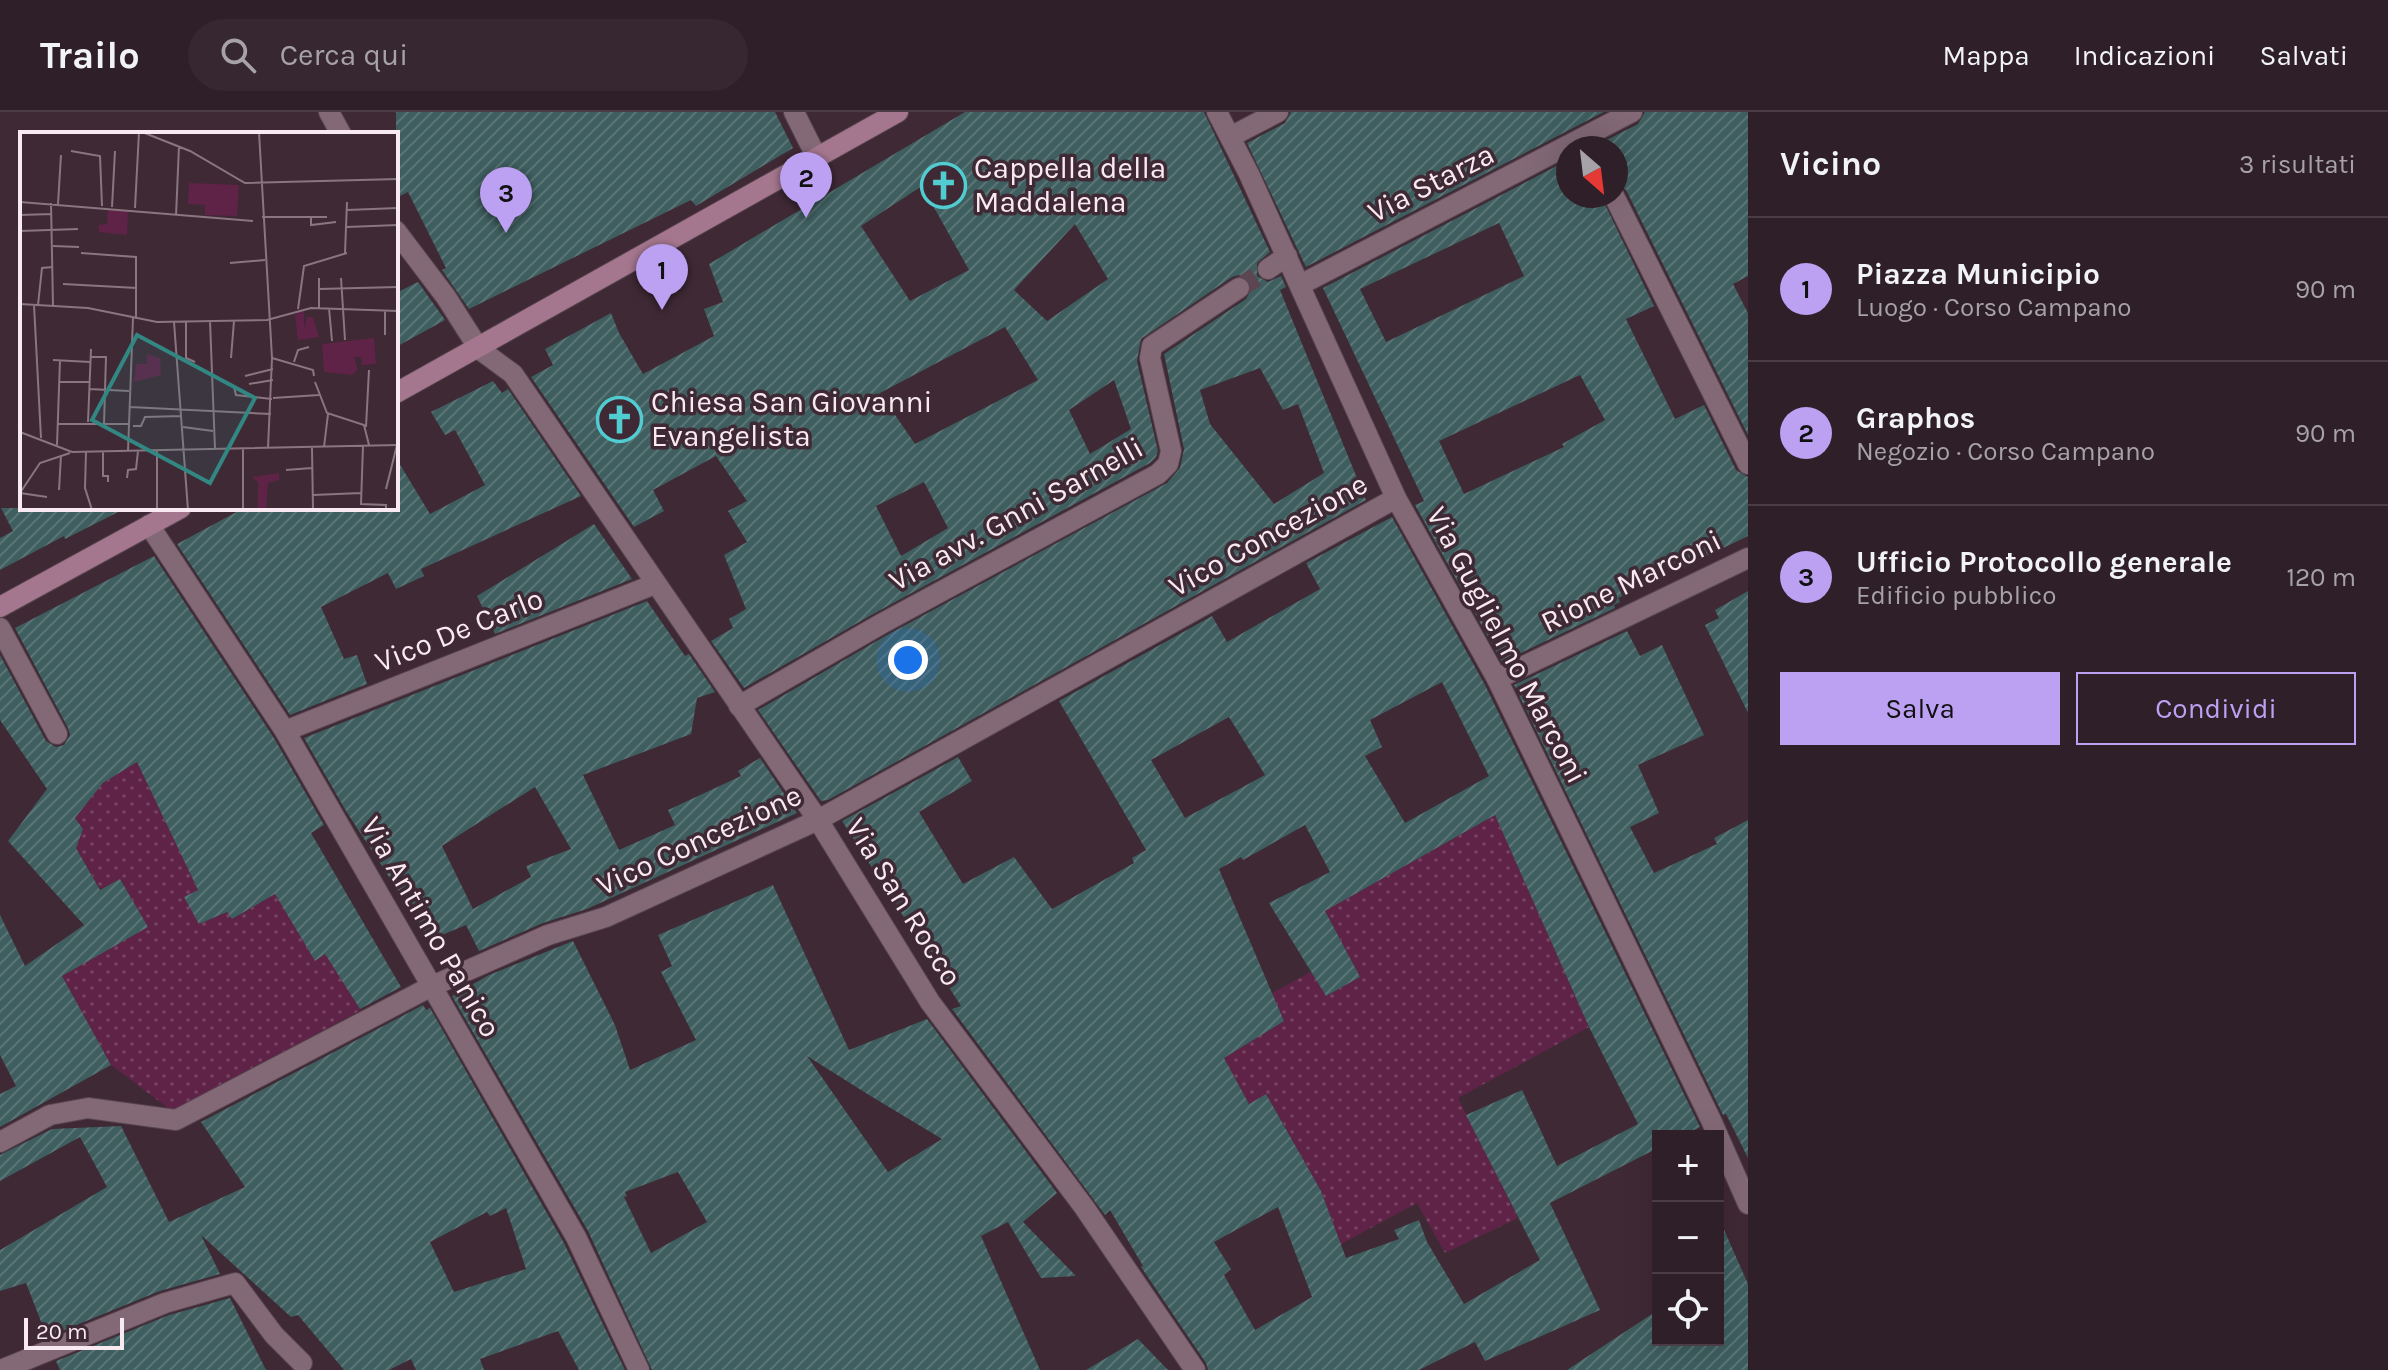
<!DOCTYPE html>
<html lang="it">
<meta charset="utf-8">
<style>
body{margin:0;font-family:Karla,sans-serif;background:#372730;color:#f1f3f6}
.controls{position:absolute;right:24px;bottom:24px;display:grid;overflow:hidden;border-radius:0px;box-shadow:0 8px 32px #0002}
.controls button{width:72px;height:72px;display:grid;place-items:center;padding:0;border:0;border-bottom:2px solid #4a3d45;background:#2f1f28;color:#f1f3f6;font:40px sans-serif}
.compass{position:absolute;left:1556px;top:24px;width:72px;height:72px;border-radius:50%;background:#2f1f28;box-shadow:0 8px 32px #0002;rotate:152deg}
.scale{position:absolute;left:24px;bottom:20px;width:100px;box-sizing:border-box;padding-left:8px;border:4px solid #f9eaf1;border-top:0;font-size:22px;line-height:28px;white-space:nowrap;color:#f9eaf1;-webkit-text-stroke:6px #3f2935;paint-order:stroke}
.you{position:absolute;left:908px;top:548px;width:28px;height:28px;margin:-20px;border:6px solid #fff;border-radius:50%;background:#1a73e8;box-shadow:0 0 0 12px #1a73e833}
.badge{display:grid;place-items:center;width:52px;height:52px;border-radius:50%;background:#bca0f2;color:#111;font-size:26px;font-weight:700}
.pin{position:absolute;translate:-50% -66px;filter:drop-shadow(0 2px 4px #0008)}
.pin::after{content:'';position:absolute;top:42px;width:28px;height:24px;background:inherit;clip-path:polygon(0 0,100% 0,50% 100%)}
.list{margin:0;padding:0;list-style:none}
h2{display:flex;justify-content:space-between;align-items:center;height:104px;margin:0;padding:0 32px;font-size:34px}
h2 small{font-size:26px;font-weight:400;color:#a7a2a8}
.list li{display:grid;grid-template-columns:52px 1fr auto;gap:24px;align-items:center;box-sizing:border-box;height:144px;padding:0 32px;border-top:2px solid #4a3d45}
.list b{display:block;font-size:30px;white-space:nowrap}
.list p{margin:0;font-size:26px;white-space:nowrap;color:#a7a2a8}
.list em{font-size:26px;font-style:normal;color:#a7a2a8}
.actions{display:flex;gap:16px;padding:24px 32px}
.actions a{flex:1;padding:18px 0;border:2px solid #bca0f2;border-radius:0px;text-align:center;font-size:28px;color:#bca0f2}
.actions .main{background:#bca0f2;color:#111}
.icon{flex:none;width:44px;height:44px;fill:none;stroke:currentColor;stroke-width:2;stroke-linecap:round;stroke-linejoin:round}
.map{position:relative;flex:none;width:1748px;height:1258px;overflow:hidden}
header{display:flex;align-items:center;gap:48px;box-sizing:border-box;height:112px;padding:0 40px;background:#2f1f28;border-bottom:2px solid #4a3d45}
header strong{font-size:38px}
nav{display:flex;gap:44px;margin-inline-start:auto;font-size:28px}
.search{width:560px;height:72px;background:#372730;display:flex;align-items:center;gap:20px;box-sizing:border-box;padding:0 28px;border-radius:44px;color:#a7a2a8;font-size:30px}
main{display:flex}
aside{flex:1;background:#2f1f28}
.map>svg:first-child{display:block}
.grass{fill:url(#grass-dots)}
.building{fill:url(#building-hatch);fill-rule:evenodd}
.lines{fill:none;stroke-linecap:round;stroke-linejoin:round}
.street-tunnel{stroke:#5b4651;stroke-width:20;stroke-dasharray:20 10;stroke-linecap:butt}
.street-casing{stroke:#58454f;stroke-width:22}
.secondary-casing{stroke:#58454f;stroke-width:22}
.street{stroke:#836976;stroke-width:20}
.secondary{stroke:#a5778f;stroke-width:20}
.labels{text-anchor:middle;stroke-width:7;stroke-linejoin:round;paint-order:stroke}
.poi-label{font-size:30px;fill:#f9eaf1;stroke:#3f2935;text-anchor:start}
.street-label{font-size:30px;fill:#f9eaf1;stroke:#3f2935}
.inset-road{fill:none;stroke:#897680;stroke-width:2}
.view{fill:#328782;fill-opacity:0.15;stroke:#328782;stroke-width:4}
.inset-edge{fill:none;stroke:#f9eaf1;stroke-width:4}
</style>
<header>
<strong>Trailo</strong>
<div class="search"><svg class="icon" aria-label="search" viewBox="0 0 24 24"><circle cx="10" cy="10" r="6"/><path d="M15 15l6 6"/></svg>Cerca qui</div>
<nav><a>Mappa</a><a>Indicazioni</a><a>Salvati</a></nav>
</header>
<main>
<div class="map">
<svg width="1748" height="1258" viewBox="0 0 1748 1258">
<defs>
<pattern id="grass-dots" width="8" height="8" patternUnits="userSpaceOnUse" patternTransform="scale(2)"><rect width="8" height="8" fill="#5f2347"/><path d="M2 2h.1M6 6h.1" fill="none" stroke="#774362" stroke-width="1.8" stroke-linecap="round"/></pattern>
<pattern id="building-hatch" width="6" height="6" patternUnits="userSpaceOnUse" patternTransform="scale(2)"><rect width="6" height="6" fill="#3e5e5f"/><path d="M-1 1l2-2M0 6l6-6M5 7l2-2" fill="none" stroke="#5b7576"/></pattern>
</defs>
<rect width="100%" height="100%" fill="#3f2935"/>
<g class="grass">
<polygon points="137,650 198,778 199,812 227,800 233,807 275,782 315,848 325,842 361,898 172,999 111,953 62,864 147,814 121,768 100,777 76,736 83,717 75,706 103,671"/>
<polygon points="1495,703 1589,915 1458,986 1518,1106 1445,1141 1417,1091 1341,1132 1321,1079 1267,983 1249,992 1224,946 1284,909 1272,881 1311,860 1326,884 1360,865 1325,799"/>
</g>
<g class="building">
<polygon points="396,0 775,0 793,36 696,94 691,88 469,197 442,158 446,156 408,80 396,86"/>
<path d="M965 0H1204L1270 140 1257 151V164L1268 170 1281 164 1286 175 1280 178 1366 388 828 688 821 689 758 598 887 523 1167 371 1180 356 1184 337 1164 242 1246 187 1252 176 1249 168 1239 163 1232 165 1141 227 1137 249 1158 339 1156 345 1150 351 875 501 744 576 711 529 733 516 729 507 746 497 724 443 747 430 728 399 747 389 716 344 653 378 664 399 634 415 531 265 553 253 545 237 611 201 619 221 643 262 714 224 704 197 723 190 709 152ZM922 74 969 158 910 189 861 114ZM1075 112 1108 167 1047 209 1014 178ZM1005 215 1038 268 915 332 880 281ZM1260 256 1283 298 1298 292 1324 361 1274 392 1210 312 1200 278ZM1114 268 1131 317 1090 342 1069 298ZM924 370 948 416 901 444 876 394Z"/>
<polygon points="1291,0 1604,0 1306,155 1247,31 1285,11"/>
<polygon points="1645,0 1748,0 1748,164 1733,172 1748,201 1748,323 1626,78 1616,71 1616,36 1591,36 1638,12"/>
<path d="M1568 48V84H1601L1654 194 1626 207 1675 307 1704 293 1736 358 1748 365V424L1678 458 1672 445 1630 465 1636 478 1618 486 1620 490 1614 493 1615 496 1502 550 1415 393 1424 389 1323 176ZM1499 111 1524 164 1386 230 1360 177ZM1580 263 1605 308 1562 332 1564 335 1464 382 1439 329Z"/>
<polygon points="418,170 445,208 396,235 396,181"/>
<polygon points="493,269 502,281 508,277 581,384 421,457 424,464 396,477 388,461 321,495 344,547 357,543 367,572 290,603 177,432 244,396 396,396 396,346 430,402 485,373 455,318 445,323 431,300"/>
<polygon points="1,396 126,396 65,427 64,424 0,458 0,426 13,419"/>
<path d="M1392 405 1485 573 1700 1015 1682 1024H1658V1036L1550 1091 1600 1198 1485 1249 1475 1230 1419 1258H1208L1206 1251 1141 1155 1143 1154 1110 1098 1105 1103 952 897 961 894 842 709 958 645 972 669 919 700 963 772 1014 745 1052 797 1134 751 1132 746 1146 738 1059 589 1212 504 1227 530 1320 477 1306 451ZM1442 570 1489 664 1405 711 1365 644 1382 635 1370 608ZM1229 605 1265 663 1185 706 1151 648ZM1495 703 1589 915 1638 1012 1557 1054 1522 978 1466 1003 1540 1148 1464 1192 1427 1130 1419 1108 1394 1118 1399 1127 1346 1146 1321 1079 1266 982 1249 992 1224 946 1284 909 1219 757 1241 745 1243 748 1305 713 1330 760 1269 791 1326 884 1360 865 1325 799ZM1278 1095 1312 1185 1255 1218 1224 1163 1231 1157 1214 1130Z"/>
<polygon points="594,412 632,467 495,522 477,484"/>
<polygon points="154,444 274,626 324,713 311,721 401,875 360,897 325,842 315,849 275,782 232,807 227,800 199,812 184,785 198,778 137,650 103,671 75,706 83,717 76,736 100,778 120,767 148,815 62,864 111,953 0,1015 0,982 16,974 0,943 0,803 25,854 84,813 8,729 47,677 0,608 0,543 46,629 56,635 64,633 70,623 68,616 15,516"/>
<polygon points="1748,479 1748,601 1705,513 1719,506 1715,498"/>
<path d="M647 489 685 544 689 542 715 580 697 586 691 622 583 663 619 738 675 713 668 698 741 664 738 659 760 646 797 701 587 797 543 811 479 839 466 813 430 828 346 699 304 626ZM535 675 571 737 526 754 531 765 473 797 442 734Z"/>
<polygon points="1627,519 1640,544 1662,533 1704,623 1638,653 1659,701 1630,715 1654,761 1717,732 1714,726 1748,708 1748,1046 1726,1002 1723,1003 1514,573"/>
<path d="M773 773 849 938 927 907 1057 1081 1023 1110 1076 1164 1041 1166 1008 1110 981 1124 1040 1258H652L588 1119 452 884 489 863 573 829 615 913 630 958 696 928 661 860 672 854 658 823ZM807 944 869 983 942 1027 888 1060ZM678 1060 707 1110 651 1141 624 1085 627 1084 625 1080Z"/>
<path d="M423 893 426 898 430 896 564 1131 625 1258H579L558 1219 480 1247 484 1258H416L411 1247 389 1258H344L298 1203 291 1205 201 1123 220 1162 160 1179 47 1225 26 1171 0 1179V1138L107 1075 80 1025 0 1069V1043L52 1017 121 1014 169 1110 245 1075 201 1010ZM506 1096 526 1157 454 1180 430 1130 487 1100 490 1104Z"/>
<polygon points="1718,1104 1748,1172 1748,1258 1567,1258 1658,1198 1658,1228 1718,1228"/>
<polygon points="230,1186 266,1258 60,1258 56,1249 169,1203"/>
<polygon points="1138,1227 1168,1258 1086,1258"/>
</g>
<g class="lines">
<polyline class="street-tunnel" points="1239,176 1268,157"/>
<defs>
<g id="street">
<polyline points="329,0 341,22"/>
<polyline points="794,0 817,46"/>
<polyline points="1217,0 1249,62 1396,386 1497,567 1711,1008 1748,1092"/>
<polyline points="1230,25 1278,0"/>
<polyline points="1614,84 1748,352"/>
<polyline points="396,119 446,185 479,237 513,262 818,708 930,890 1084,1095 1195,1258"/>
<polyline points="1268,157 1287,144"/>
<polyline points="1300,173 1632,0"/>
<polyline points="149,413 285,619 576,1125 639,1258"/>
<polyline points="0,516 57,622"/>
<polyline points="1497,567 1748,446"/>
<polyline points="739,594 881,512 1158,362 1168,352 1171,339 1150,246 1152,234 1239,176"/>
<polyline points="285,619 655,472"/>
<polyline points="0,1030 50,1003 88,996 176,1008 430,875 548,823 606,805 818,708 1396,386"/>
<polyline points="1,1258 165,1191 235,1171 274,1223 302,1251"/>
</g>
<g id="secondary">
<polyline points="396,281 898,0"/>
<polyline points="0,495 181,396"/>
</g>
</defs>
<use href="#street" class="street-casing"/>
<use href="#secondary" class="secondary-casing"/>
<use href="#street" class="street"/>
<use href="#secondary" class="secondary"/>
</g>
<defs>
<symbol id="church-ring" viewBox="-11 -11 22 22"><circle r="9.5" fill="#3f2935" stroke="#51ccd1" stroke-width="1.5"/><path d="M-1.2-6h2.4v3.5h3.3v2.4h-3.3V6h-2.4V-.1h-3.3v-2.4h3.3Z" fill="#51ccd1"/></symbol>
</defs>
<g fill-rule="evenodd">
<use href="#church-ring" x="918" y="48" width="51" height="51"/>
<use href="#church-ring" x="594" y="282" width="51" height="51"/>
</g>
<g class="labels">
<g class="poi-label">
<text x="974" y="66">Cappella della<tspan x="974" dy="34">Maddalena</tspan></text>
<text x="651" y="300">Chiesa San Giovanni<tspan x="651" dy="34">Evangelista</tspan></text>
</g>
<g class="street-label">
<text transform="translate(1431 71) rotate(-27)" y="10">Via Starza</text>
<text transform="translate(1016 402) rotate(-29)" y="10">Via avv. Gnni Sarnelli</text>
<text transform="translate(1268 423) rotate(-29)" y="10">Vico Concezione</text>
<text transform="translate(1631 469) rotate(-26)" y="10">Rione Marconi</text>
<text transform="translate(459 518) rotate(-22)" y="10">Vico De Carlo</text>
<text transform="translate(1507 533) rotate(62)" y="10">Via Guglielmo Marconi</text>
<text transform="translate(699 728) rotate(-25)" y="10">Vico Concezione</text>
<text transform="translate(904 790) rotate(58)" y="10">Via San Rocco</text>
<text transform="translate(431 815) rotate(60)" y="10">Via Antimo Panico</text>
</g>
</g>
<g transform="translate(20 20)">
<rect width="378" height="378" fill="#3f2935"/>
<path d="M88 77 108 79 107 103 79 100V93L87 92ZM284 177V196L287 185H293L299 205 278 208 275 183ZM354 206 356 232 342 233 341 225H334L338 238 332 243 304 240 302 212ZM127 222 140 226 141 243 114 250 116 232H127Z" fill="#5f2347"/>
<path d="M169 51 219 53 217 84 185 83V73L168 72Z" fill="#5f2347"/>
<path d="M259 341V348L248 351 246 378H238V350L232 345Z" fill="#5f2347"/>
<path class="inset-road" d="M122 0 170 19 225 51 378 47M239 0 252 226 248 316M51 19 80 24 82 74M0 70 233 89M31 71 33 174M38 72 41 23M92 75 95 19M115 76 119 0M327 78 378 76M0 83 32 82M156 84 159 14M242 85H307M291 85V93L316 90M327 95 378 93M0 99 58 97M33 114 59 115M61 121 116 125V187M325 121 327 70M210 131 245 128M321 146 325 208M43 152 117 156M299 157 378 155M0 172 68 176 137 190 247 188 291 176 378 179M14 173 21 306M18 173 22 136 33 135M299 176V146M309 176 312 209M278 177 284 134 327 121M190 189 195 317M154 190 168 378M166 190V226L175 230M365 203V178M71 225H86L84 292M211 226 214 189M252 226 293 238 294 244M33 228 70 230M274 230 278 218 289 215M225 244 253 237M39 250H69M295 250 307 281 344 293 349 313M229 252 253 248M214 255 216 263 252 267M69 257 109 259M253 266 299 263M110 275 251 282M68 290 71 217M38 292H109M113 294H121L125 285 161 284M163 295 193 299M346 295 349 238M0 300 52 320 378 313M37 313 40 228M343 314 341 372 366 373V378M304 315 308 282M292 316 293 378M223 317V378M108 319 113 186M137 319V378M66 320 65 356 72 378M83 320V344H88V350M266 338 292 336M107 346 108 338 116 337 118 319M366 357 377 313M39 358 41 323M0 361 27 365M0 361 20 331 50 321M293 363 341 361"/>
<path class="view" d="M117 203 235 266 190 351 72 288Z"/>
<rect width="378" height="378" class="inset-edge"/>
</g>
</svg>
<div class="controls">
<button>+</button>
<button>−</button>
<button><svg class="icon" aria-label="locate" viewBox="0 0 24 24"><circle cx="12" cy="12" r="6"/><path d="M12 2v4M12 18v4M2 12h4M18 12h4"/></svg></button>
</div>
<svg class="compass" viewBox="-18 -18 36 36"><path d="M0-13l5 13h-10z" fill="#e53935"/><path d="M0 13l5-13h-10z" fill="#a7a2a8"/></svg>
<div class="scale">20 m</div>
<div class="you"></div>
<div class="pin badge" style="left:662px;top:198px">1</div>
<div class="pin badge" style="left:806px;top:106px">2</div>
<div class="pin badge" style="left:506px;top:121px">3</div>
</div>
<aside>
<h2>Vicino<small>3 risultati</small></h2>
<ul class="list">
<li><span class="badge">1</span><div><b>Piazza Municipio</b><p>Luogo · Corso Campano</p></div><em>90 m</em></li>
<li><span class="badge">2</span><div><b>Graphos</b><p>Negozio · Corso Campano</p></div><em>90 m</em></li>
<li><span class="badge">3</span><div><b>Ufficio Protocollo generale</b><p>Edificio pubblico</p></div><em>120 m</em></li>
</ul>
<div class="actions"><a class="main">Salva</a><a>Condividi</a></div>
</aside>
</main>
